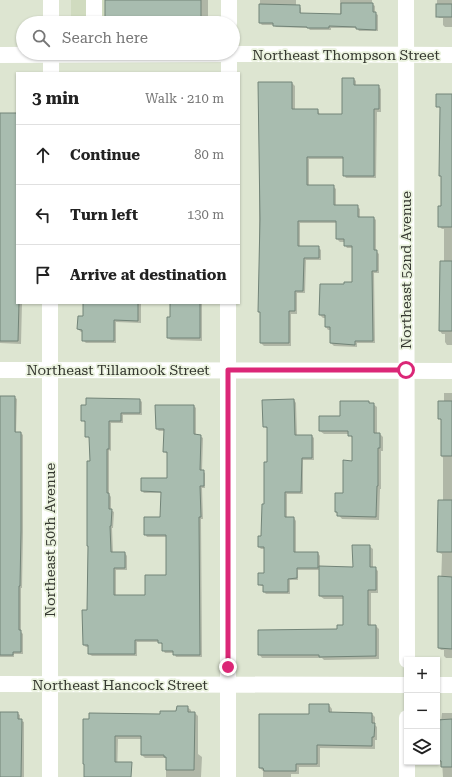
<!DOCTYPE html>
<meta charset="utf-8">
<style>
body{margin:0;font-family:"Roboto Serif",serif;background:#f6f6f6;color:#222}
.controls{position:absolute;right:12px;bottom:12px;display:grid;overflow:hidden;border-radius:0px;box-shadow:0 1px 3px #0004}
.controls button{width:36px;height:36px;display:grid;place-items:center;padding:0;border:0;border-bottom:1px solid #e0e0e0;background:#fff;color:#222;font:20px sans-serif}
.stop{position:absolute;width:12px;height:12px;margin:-9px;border:3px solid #db2777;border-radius:50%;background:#fff}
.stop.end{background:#db2777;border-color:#fff;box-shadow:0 1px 4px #0008}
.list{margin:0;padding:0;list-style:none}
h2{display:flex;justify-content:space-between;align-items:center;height:52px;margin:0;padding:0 16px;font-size:17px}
h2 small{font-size:13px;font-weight:400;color:#767676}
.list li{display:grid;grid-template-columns:26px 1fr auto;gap:12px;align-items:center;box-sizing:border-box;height:60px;padding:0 16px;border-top:1px solid #e0e0e0}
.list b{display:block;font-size:15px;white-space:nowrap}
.list em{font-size:13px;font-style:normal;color:#767676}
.icon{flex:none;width:22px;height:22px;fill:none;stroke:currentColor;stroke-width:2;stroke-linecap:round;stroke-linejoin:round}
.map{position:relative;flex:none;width:452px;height:777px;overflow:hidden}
.search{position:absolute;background:#fff;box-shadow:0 1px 3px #0004;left:16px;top:16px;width:224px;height:44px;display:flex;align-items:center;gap:10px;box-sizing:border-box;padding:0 14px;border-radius:22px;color:#767676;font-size:15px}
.panel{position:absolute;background:#fff;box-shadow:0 1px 3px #0004;left:16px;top:72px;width:224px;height:232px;border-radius:0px}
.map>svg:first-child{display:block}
.built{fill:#d0dbbf}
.shadow{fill:#0003}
.building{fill:#a8bcaf;stroke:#728478}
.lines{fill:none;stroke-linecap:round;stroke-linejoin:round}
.minor{stroke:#fff;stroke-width:16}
.route{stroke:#db2777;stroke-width:5}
.labels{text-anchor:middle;stroke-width:3.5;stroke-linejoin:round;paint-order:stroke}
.street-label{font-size:14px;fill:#34372f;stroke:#eaf2de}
</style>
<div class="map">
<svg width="452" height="777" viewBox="0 0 452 777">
<rect width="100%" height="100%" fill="#dde5d1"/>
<polygon class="built" points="71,0 140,0 139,23 71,23"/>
<g class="shadow">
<polygon points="106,0 208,0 208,23 111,23 106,18"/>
<polygon points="260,0 296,0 296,6 299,6 301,8 301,14 340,15 340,0 372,0 372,4 375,6 375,13 378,15 378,31 359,31 357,28 331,28 331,30 310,30 308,28 276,27 274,25 262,25 260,23"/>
<polygon points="437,0 452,0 452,27 445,27 443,25 443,18 439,18 437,16"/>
<polygon points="354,79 356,81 356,86 378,86 381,89 381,112 377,112 376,178 346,178 344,175 344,159 309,159 309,186 333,186 336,189 336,206 357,206 360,209 360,218 374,218 376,220 376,251 379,254 379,273 374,273 375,343 357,343 357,347 334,346 331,343 331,330 328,330 326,327 326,318 323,318 320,315 345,285 353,283 353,248 347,248 345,245 345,242 340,242 337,239 337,223 300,223 300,247 318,247 321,250 321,260 306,260 305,293 297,293 297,314 291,314 291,346 264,346 261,343 261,313 259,312 259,83 292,83 295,86 295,110 318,110 320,115 343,115"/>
<polygon points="452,111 452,345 447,345 445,342 445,334 442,334 440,331 444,262 444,229 442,229 439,226 442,207 442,178 440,175"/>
<polygon points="0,114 17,114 17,303 22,303 21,344 0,343"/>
<polygon points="84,303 141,303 141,323 116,322 116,343 86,343 83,340 83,332 81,332 78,329 84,317"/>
<polygon points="171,303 202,303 202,341 171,340 168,338 171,318"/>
<polygon points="444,393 452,393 452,658 446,658 444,656 444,650 441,650 439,648 442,554 438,552 443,501 443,458 442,456 442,421 439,418 444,402"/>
<polygon points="0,397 14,397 17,399 16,433 21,433 23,435 23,533 22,588 21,588 21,632 23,634 23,654 14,654 14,657 0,657"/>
<polygon points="140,400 142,402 142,415 123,415 123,423 111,423 111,451 109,450 109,494 111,497 111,510 114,512 113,528 112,528 113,553 125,553 127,556 127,570 116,570 116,596 146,596 167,576 167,537 147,537 145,534 161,518 162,493 144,493 142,491 168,479 168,454 164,452 165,431 159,431 156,428 194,406 196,408 196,435 200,436 203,438 202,471 205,473 205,488 202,488 203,519 201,519 202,657 176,657 174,653 165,653 163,650 163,645 159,642 137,642 137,656 92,656 89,654 89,647 86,647 84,645 83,611 88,611 89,547 88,546 91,462 90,438 86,436 86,423 82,420"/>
<polygon points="294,400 296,403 297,436 312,436 314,438 314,460 303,460 303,494 287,494 287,518 294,518 296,521 296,553 318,553 320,556 320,567 354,568 369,546 373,549 373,568 375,568 378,571 378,593 371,593 371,626 376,626 379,629 379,659 324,660 322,658 262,658 259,654 338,630 344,625 344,599 324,599 320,596 320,570 298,570 298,580 290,580 290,594 266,594 264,592 264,586 261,586 259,584 265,574 265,549 261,549 259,547 262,537 268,463 268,428 266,428 264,426"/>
<polygon points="368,402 373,404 377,407 377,434 380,434 383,437 383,451 381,451 381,489 380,489 379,520 342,519 336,512 344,494 353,462 353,439 349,434 324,434 320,431 341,417"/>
<polygon points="310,705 329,705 332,709 332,713 372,714 375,717 375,725 377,727 377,740 375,740 375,749 320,748 320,767 299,767 299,774 291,774 291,777 263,777 263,771 260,768 310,715"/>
<polygon points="187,707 191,710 191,713 195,713 198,716 198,754 202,757 201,777 166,777 166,758 145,758 142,755 142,739 118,739 117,777 85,777 84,720 161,715 177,712"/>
<polygon points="0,713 17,713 20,715 20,720 24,722 24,777 0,777"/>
<polygon points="442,713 452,713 452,777 443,777 442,762 437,760"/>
</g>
<g class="building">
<polygon points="105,0 201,0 201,23 151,23 151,18 105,18"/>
<polygon points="341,3 373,3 373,12 376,12 376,30 356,29 356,27 329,26 329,28 307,28 307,27 273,26 273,23 259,23 259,4 300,5 300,13 341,14"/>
<rect x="436" y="4" width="16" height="13"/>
<polygon points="342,78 354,78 354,85 379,85 379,109 374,109 374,176 343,176 343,157 307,157 307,185 334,185 334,205 358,205 358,217 374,217 374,250 377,250 377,271 372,271 373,341 355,341 355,345 330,343 330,327 325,327 325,315 319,315 320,284 344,284 344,282 352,282 352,246 344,246 344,239 336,239 336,221 298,221 298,246 319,246 319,258 304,258 303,291 295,291 295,311 289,311 289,343 260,343 260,312 258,312 260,219 258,82 292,82 292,109 318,109 318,114 342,114"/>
<polygon points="436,94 452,94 452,227 438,227 438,206 441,206 441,176 439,176 440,107 436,107"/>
<polygon points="0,113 17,113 17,303 19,303 18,341 0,341"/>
<polygon points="440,261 452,261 452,331 439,331"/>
<polygon points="83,303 138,303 138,321 114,320 114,341 82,341 82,330 77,329 78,316 83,316"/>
<polygon points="170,303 200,303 200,338 167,338 167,317 170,317"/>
<polygon points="0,396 15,396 15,432 21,432 21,531 20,586 19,586 19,630 21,630 21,652 13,652 13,655 0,655"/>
<polygon points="86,398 140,399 140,413 121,413 121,421 109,421 109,449 107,449 107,493 109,493 109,509 112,509 111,526 110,526 111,552 125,552 125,568 114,568 114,595 145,595 145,575 166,575 166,535 144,535 144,517 160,517 161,492 141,491 141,478 167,478 167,452 163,452 164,429 156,429 155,405 194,405 194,434 201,435 200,470 204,470 204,486 200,486 201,517 199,517 200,655 173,655 173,651 162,651 162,643 158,643 158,640 135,640 135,654 88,654 88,645 83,645 82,610 87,610 88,546 87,546 87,461 90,461 89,437 85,437 85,421 81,421 81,405 86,405"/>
<polygon points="294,399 295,435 312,435 312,458 302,458 301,492 285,492 285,517 294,517 294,552 318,552 318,568 297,568 297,578 288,579 288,592 263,592 263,585 258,585 258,573 264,573 264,547 258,547 258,536 261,536 262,504 264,504 264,462 267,462 267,427 263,427 262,400"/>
<polygon points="340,401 369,401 369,403 374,403 374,433 380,433 380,448 378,448 378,486 377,486 376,517 337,516 337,512 335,512 335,493 343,493 343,460 352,461 352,436 348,436 348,431 319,431 319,416 340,416"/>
<polygon points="438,401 452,401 452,456 441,456 441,419 438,419"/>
<polygon points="438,500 452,500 452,552 437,552"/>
<polygon points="352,545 370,545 370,567 376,567 376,590 368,590 368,625 376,625 376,656 319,657 319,655 258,655 258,630 337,629 337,625 343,625 343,596 319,596 319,566 353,567"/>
<polygon points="438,576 452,577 452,649 438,648"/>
<polygon points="309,704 329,704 329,712 372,713 372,723 375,723 374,737 372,737 372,746 317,745 317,764 296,764 296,771 264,771 263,768 259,768 259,714 309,714"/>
<polygon points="177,706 188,706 188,712 195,712 194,770 166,770 166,757 164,757 164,755 141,755 141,736 115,736 115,762 132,762 131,777 84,777 84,764 83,764 83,719 89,719 89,713 160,714 160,711 176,711"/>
<polygon points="0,712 18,712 18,719 22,719 21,777 0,777"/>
<polygon points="452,719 452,767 441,767 441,761 437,760 437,720"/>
</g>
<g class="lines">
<g class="minor">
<polyline points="51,0 51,23"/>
<polyline points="406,0 407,660"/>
<polyline points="94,23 94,0"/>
<polyline points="229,23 229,0"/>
<polyline points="0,55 229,54 452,55"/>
<polyline points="51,73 51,53"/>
<polyline points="229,73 229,53"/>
<polyline points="0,370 452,371"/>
<polyline points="0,684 407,685"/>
<polyline points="437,685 452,685"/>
<polyline points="50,777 50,303"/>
<polyline points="228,777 228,303"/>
<polyline points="407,777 407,718"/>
</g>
</g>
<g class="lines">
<polyline class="route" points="228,667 228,370 406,370"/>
</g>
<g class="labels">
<g class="street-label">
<text x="346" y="60">Northeast Thompson Street</text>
<text transform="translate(406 270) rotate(-90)" y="5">Northeast 52nd Avenue</text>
<text x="118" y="375">Northeast Tillamook Street</text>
<text transform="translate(50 540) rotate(-90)" y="5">Northeast 50th Avenue</text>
<text x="120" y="690">Northeast Hancock Street</text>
</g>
</g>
</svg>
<div class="controls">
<button>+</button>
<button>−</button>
<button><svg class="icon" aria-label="layers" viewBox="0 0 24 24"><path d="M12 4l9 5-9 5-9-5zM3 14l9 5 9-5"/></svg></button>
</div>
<div class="stop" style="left:406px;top:370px"></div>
<div class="stop end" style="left:228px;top:667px"></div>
<div class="search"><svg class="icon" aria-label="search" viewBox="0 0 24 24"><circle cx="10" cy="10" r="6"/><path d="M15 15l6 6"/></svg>Search here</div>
<section class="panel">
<h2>3 min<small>Walk · 210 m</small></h2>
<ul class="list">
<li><svg class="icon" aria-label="ahead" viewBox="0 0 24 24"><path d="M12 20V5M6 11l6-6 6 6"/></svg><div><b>Continue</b></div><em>80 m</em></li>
<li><svg class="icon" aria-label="left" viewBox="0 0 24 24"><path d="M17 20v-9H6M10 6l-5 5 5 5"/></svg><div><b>Turn left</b></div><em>130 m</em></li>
<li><svg class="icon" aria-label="arrive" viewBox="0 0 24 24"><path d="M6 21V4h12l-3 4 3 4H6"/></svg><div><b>Arrive at destination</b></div></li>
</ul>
</section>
</div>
